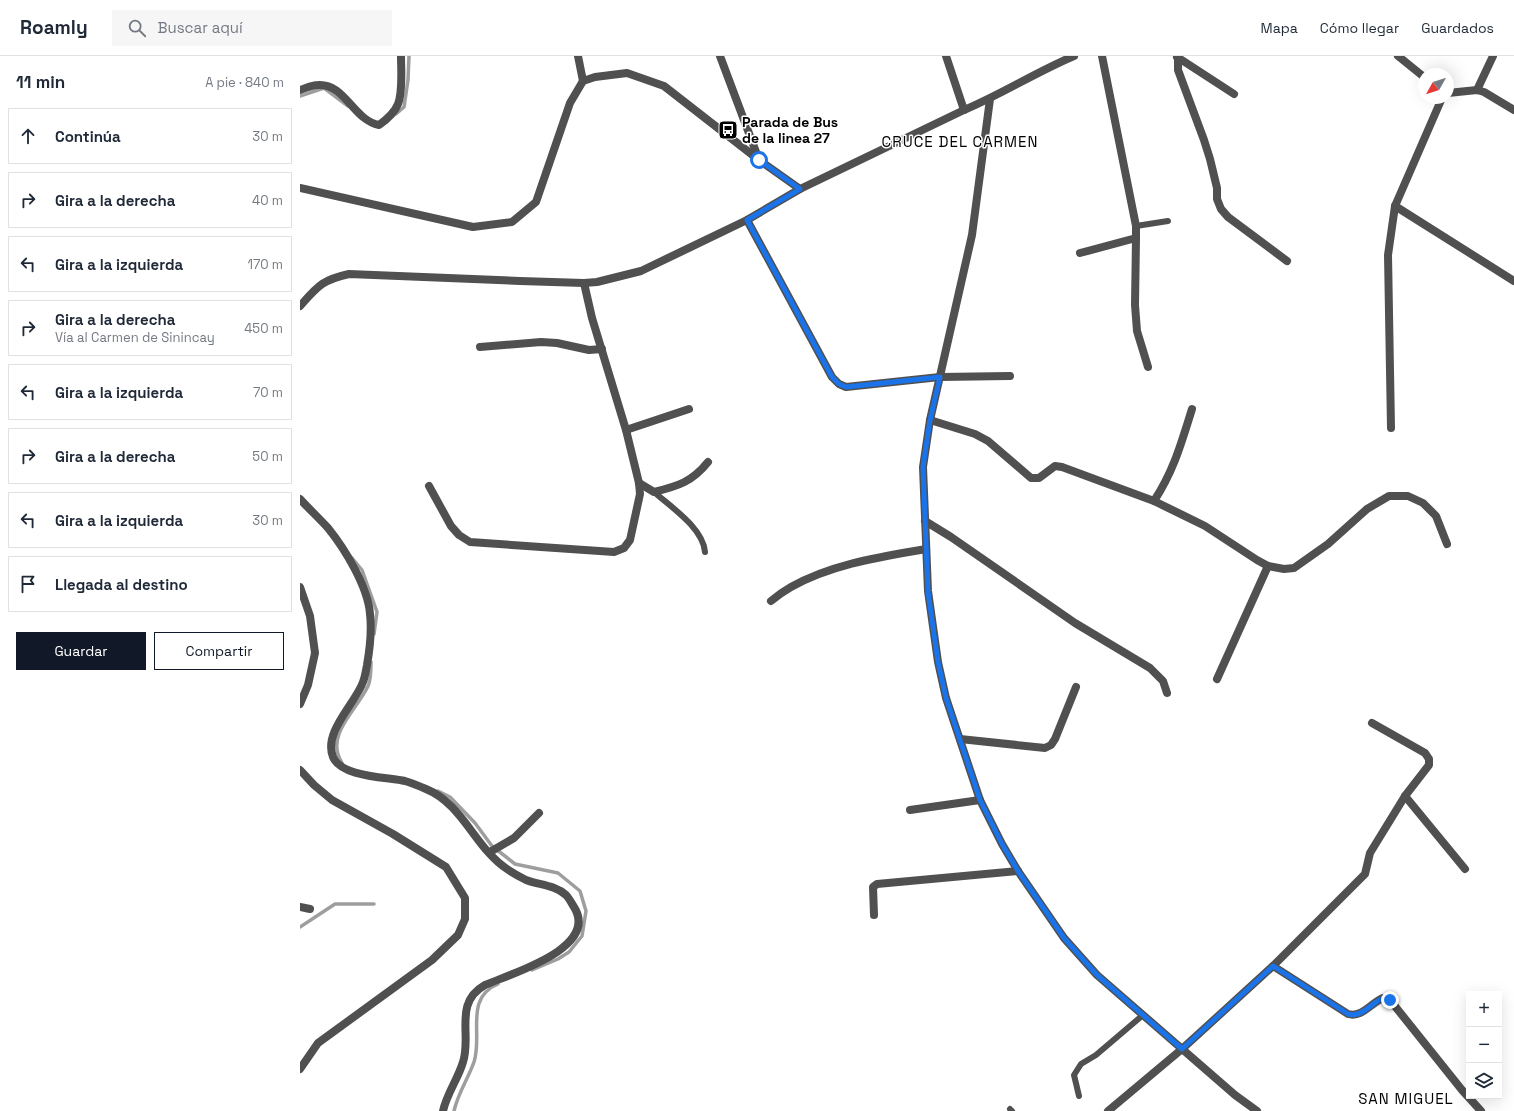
<!DOCTYPE html>
<html lang="es">
<meta charset="utf-8">
<style>
body{margin:0;font-family:"Space Grotesk",sans-serif;background:#f6f6f7;color:#1f2937}
.controls{position:absolute;right:12px;bottom:12px;display:grid;overflow:hidden;border-radius:0px;box-shadow:0 4px 16px #0002}
.controls button{width:36px;height:36px;display:grid;place-items:center;padding:0;border:0;border-bottom:1px solid #e0e1e3;background:#fff;color:#1f2937;font:20px sans-serif}
.compass{position:absolute;left:1118px;top:12px;width:36px;height:36px;border-radius:50%;background:#fff;box-shadow:0 4px 16px #0002;rotate:231deg}
.stop{position:absolute;width:12px;height:12px;margin:-9px;border:3px solid #1a73e8;border-radius:50%;background:#fff}
.stop.end{background:#1a73e8;border-color:#fff;box-shadow:0 1px 4px #0008}
.list{margin:0;padding:0;list-style:none}
h2{display:flex;justify-content:space-between;align-items:center;height:52px;margin:0;padding:0 16px;font-size:17px}
h2 small{font-size:13px;font-weight:400;color:#747a83}
.list li{display:grid;grid-template-columns:26px 1fr auto;gap:12px;align-items:center;box-sizing:border-box;height:56px;margin:0 8px 8px;padding:0 8px;border:1px solid #e0e1e3;border-radius:0px}
.list b{display:block;font-size:15px;white-space:nowrap}
.list p{margin:0;font-size:13px;white-space:nowrap;color:#747a83}
.list em{font-size:13px;font-style:normal;color:#747a83}
.actions{display:flex;gap:8px;padding:12px 16px}
.actions a{flex:1;padding:9px 0;border:1px solid #111827;border-radius:0px;text-align:center;font-size:14px;color:#111827}
.actions .main{background:#111827;color:#fff}
.icon{flex:none;width:22px;height:22px;fill:none;stroke:currentColor;stroke-width:2;stroke-linecap:round;stroke-linejoin:round}
.map{position:relative;flex:none;width:1214px;height:1055px;overflow:hidden}
header{display:flex;align-items:center;gap:24px;box-sizing:border-box;height:56px;padding:0 20px;background:#fff;border-bottom:1px solid #e0e1e3}
header strong{font-size:19px}
nav{display:flex;gap:22px;margin-inline-start:auto;font-size:14px}
.search{width:280px;height:36px;background:#f6f6f7;display:flex;align-items:center;gap:10px;box-sizing:border-box;padding:0 14px;border-radius:0px;color:#747a83;font-size:15px}
main{display:flex}
aside{flex:1;background:#fff}
.map>svg:first-child{display:block}
.lines{fill:none;stroke-linecap:round;stroke-linejoin:round}
.stream{stroke:#9e9e9e;stroke-width:3.5}
.service{stroke:#505050;stroke-width:6}
.minor{stroke:#505050;stroke-width:8}
.tertiary{stroke:#505050;stroke-width:8}
.route{stroke:#1a73e8;stroke-width:5}
.labels{text-anchor:middle;stroke-width:3;stroke-linejoin:round;paint-order:stroke}
.poi-label{font-size:14px;font-weight:bold;fill:#000;stroke:#fff;text-anchor:start}
.neighbourhood-label{font-size:15px;letter-spacing:1px;fill:#000;stroke:#fff}
</style>
<header>
<strong>Roamly</strong>
<div class="search"><svg class="icon" aria-label="search" viewBox="0 0 24 24"><circle cx="10" cy="10" r="6"/><path d="M15 15l6 6"/></svg>Buscar aquí</div>
<nav><a>Mapa</a><a>Cómo llegar</a><a>Guardados</a></nav>
</header>
<main>
<aside>
<h2>11 min<small>A pie · 840 m</small></h2>
<ul class="list">
<li><svg class="icon" aria-label="ahead" viewBox="0 0 24 24"><path d="M12 20V5M6 11l6-6 6 6"/></svg><div><b>Continúa</b></div><em>30 m</em></li>
<li><svg class="icon" aria-label="right" viewBox="0 0 24 24"><path d="M7 20v-9h11M14 6l5 5-5 5"/></svg><div><b>Gira a la derecha</b></div><em>40 m</em></li>
<li><svg class="icon" aria-label="left" viewBox="0 0 24 24"><path d="M17 20v-9H6M10 6l-5 5 5 5"/></svg><div><b>Gira a la izquierda</b></div><em>170 m</em></li>
<li><svg class="icon" aria-label="right" viewBox="0 0 24 24"><path d="M7 20v-9h11M14 6l5 5-5 5"/></svg><div><b>Gira a la derecha</b><p>Vía al Carmen de Sinincay</p></div><em>450 m</em></li>
<li><svg class="icon" aria-label="left" viewBox="0 0 24 24"><path d="M17 20v-9H6M10 6l-5 5 5 5"/></svg><div><b>Gira a la izquierda</b></div><em>70 m</em></li>
<li><svg class="icon" aria-label="right" viewBox="0 0 24 24"><path d="M7 20v-9h11M14 6l5 5-5 5"/></svg><div><b>Gira a la derecha</b></div><em>50 m</em></li>
<li><svg class="icon" aria-label="left" viewBox="0 0 24 24"><path d="M17 20v-9H6M10 6l-5 5 5 5"/></svg><div><b>Gira a la izquierda</b></div><em>30 m</em></li>
<li><svg class="icon" aria-label="arrive" viewBox="0 0 24 24"><path d="M6 21V4h12l-3 4 3 4H6"/></svg><div><b>Llegada al destino</b></div></li>
</ul>
<div class="actions"><a class="main">Guardar</a><a>Compartir</a></div>
</aside>
<div class="map">
<svg width="1214" height="1055" viewBox="0 0 1214 1055">
<rect width="100%" height="100%" fill="#fff"/>
<g class="lines">
<g class="stream">
<polyline points="0,40 24,32 48,50"/>
<polyline points="96,58 104,51 108,24 109,0"/>
<polyline points="52,502 62,514 77,556 74,578"/>
<path d="M42 707C24 679 57 654 68 630 71 624 71 613 71 606"/>
<polyline points="138,735 150,741 175,767 192,790 215,808 258,817 280,835 286,855 282,880 269,896 258,903 232,914"/>
<polyline points="0,871 35,848 74,848"/>
<path d="M154 1055C158 1037 168 1023 174 1006 183 979 164 942 198 928"/>
</g>
<g class="service">
<polyline points="836,170 868,165"/>
<path d="M354 436C371 451 403 472 405 496"/>
<polyline points="779,1040 774,1019 781,1008 796,999 843,959"/>
<polyline points="710,1053 712,1055"/>
</g>
<g class="minor">
<polyline points="278,0 283,25"/>
<polyline points="420,0 459,104"/>
<polyline points="646,0 664,54"/>
<polyline points="878,0 878,14 904,84 910,103 917,132 917,143 921,153 928,161 987,205"/>
<polyline points="1098,0 1124,21"/>
<polyline points="877,1 934,38"/>
<path d="M0 34C6 32 12 29 18 29 45 27 53 64 79 69 86 64 95 56 98 48 103 36 101 13 101 0"/>
<polyline points="1177,34 1193,0"/>
<polyline points="1148,37 1177,34 1184,36 1214,54"/>
<polyline points="1142,42 1095,150 1214,225"/>
<polyline points="447,164 532,321 539,328 546,331 640,321 710,320"/>
<polyline points="836,182 835,249 837,275 848,311"/>
<polyline points="780,197 836,182 836,170 802,0"/>
<path d="M0 250C18 230 22 224 49 218L220 225 284 227 297 226 341 215 447 164 500 133"/>
<polyline points="180,291 241,286 257,287 289,294 302,293"/>
<polyline points="630,364 675,378 688,385 731,422 739,422 755,410 762,411 854,445 905,470 957,504 968,510 984,513 994,512 1028,488 1067,453 1089,440 1108,440 1123,447 1136,460 1147,488"/>
<polyline points="1091,372 1088,199 1095,150"/>
<polyline points="326,374 389,353"/>
<path d="M339 427 354 436C378 430 392 426 408 406"/>
<polyline points="129,430 151,470 159,479 170,486 314,496 324,492 330,484 340,438 339,427 326,374 292,262 284,227"/>
<path d="M0 443C9 453 19 462 28 472 45 493 68 531 70 558 72 575 70 592 67 609 66 614 65 621 63 626 55 648 23 676 33 701 41 721 87 721 105 725 112 727 119 730 126 733 163 748 175 792 207 813 213 817 220 821 226 824 239 829 255 829 266 839 269 842 272 848 274 851 300 892 210 918 185 929 153 947 172 979 163 1006 158 1023 147 1037 143 1055"/>
<path d="M854 445C874 414 881 388 892 353"/>
<polyline points="625,465 651,481 775,567 850,612 863,625 867,637"/>
<path d="M471 545C477 540 484 535 491 531 532 508 580 501 626 493"/>
<polyline points="917,623 968,510"/>
<polyline points="660,683 745,692 751,689 755,683 776,631"/>
<polyline points="1105,740 1165,813"/>
<polyline points="610,754 680,744"/>
<polyline points="190,796 214,782 239,757"/>
<polyline points="0,851 10,853"/>
<polyline points="574,859 573,831 577,828 718,815"/>
<polyline points="973,910 1065,818 1070,797 1105,740 1129,709 1129,703 1125,697 1072,667"/>
<path d="M808 1055 882 993 973 910 1048 958C1062 962 1071 947 1083 942L1090 944 1162 1034 1181 1055"/>
</g>
<g class="tertiary">
<polyline points="690,43 672,179 630,364 623,411 628,535 638,606 646,642 680,744 702,788 718,815 764,882 797,919 935,1039 957,1055"/>
<path d="M0 132 173 171 212 166 236 146 270 47 283 25 295 21 327 17 364 30 459 104 500 133 664 54C702 38 736 16 774 0"/>
<polyline points="0,531 10,560 15,597 8,629 0,648"/>
<polyline points="0,714 14,729 32,744 93,778 146,811 165,842 165,863 158,879 132,904 18,987 0,1013"/>
</g>
</g>
<g class="lines">
<path class="route" d="M459 104 500 133 447 164 532 321 539 328 546 331 640 321 630 364 623 411 628 536 638 606 646 642 680 744 702 788 718 815 764 882 797 919 882 993 973 910 1048 958C1062 962 1071 947 1083 942L1090 944"/>
</g>
<defs>
<symbol id="bus-square" viewBox="-11 -11 22 22"><rect x="-9" y="-9" width="18" height="18" rx="4" fill="#000" stroke="#fff"/><path d="M-5-6H5V4H4V6H2V4H-2V6H-4V4H-5ZM-3.5-4V0h7V-4ZM-3.5 1.2v1.5H-2V1.2ZM2 1.2v1.5H3.5V1.2Z" fill="#fff"/></symbol>
</defs>
<g fill-rule="evenodd">
<use href="#bus-square" x="417" y="63" width="22" height="22"/>
</g>
<g class="labels">
<g class="poi-label">
<text x="442" y="71">Parada de Bus<tspan x="442" dy="16">de la linea 27</tspan></text>
</g>
<g class="neighbourhood-label">
<text x="660" y="91">CRUCE DEL CARMEN</text>
<text x="1106" y="1048">SAN MIGUEL</text>
</g>
</g>
</svg>
<div class="controls">
<button>+</button>
<button>−</button>
<button><svg class="icon" aria-label="layers" viewBox="0 0 24 24"><path d="M12 4l9 5-9 5-9-5zM3 14l9 5 9-5"/></svg></button>
</div>
<svg class="compass" viewBox="-18 -18 36 36"><path d="M0-13l5 13h-10z" fill="#e53935"/><path d="M0 13l5-13h-10z" fill="#747a83"/></svg>
<div class="stop" style="left:459px;top:104px"></div>
<div class="stop end" style="left:1090px;top:944px"></div>
</div>
</main>
